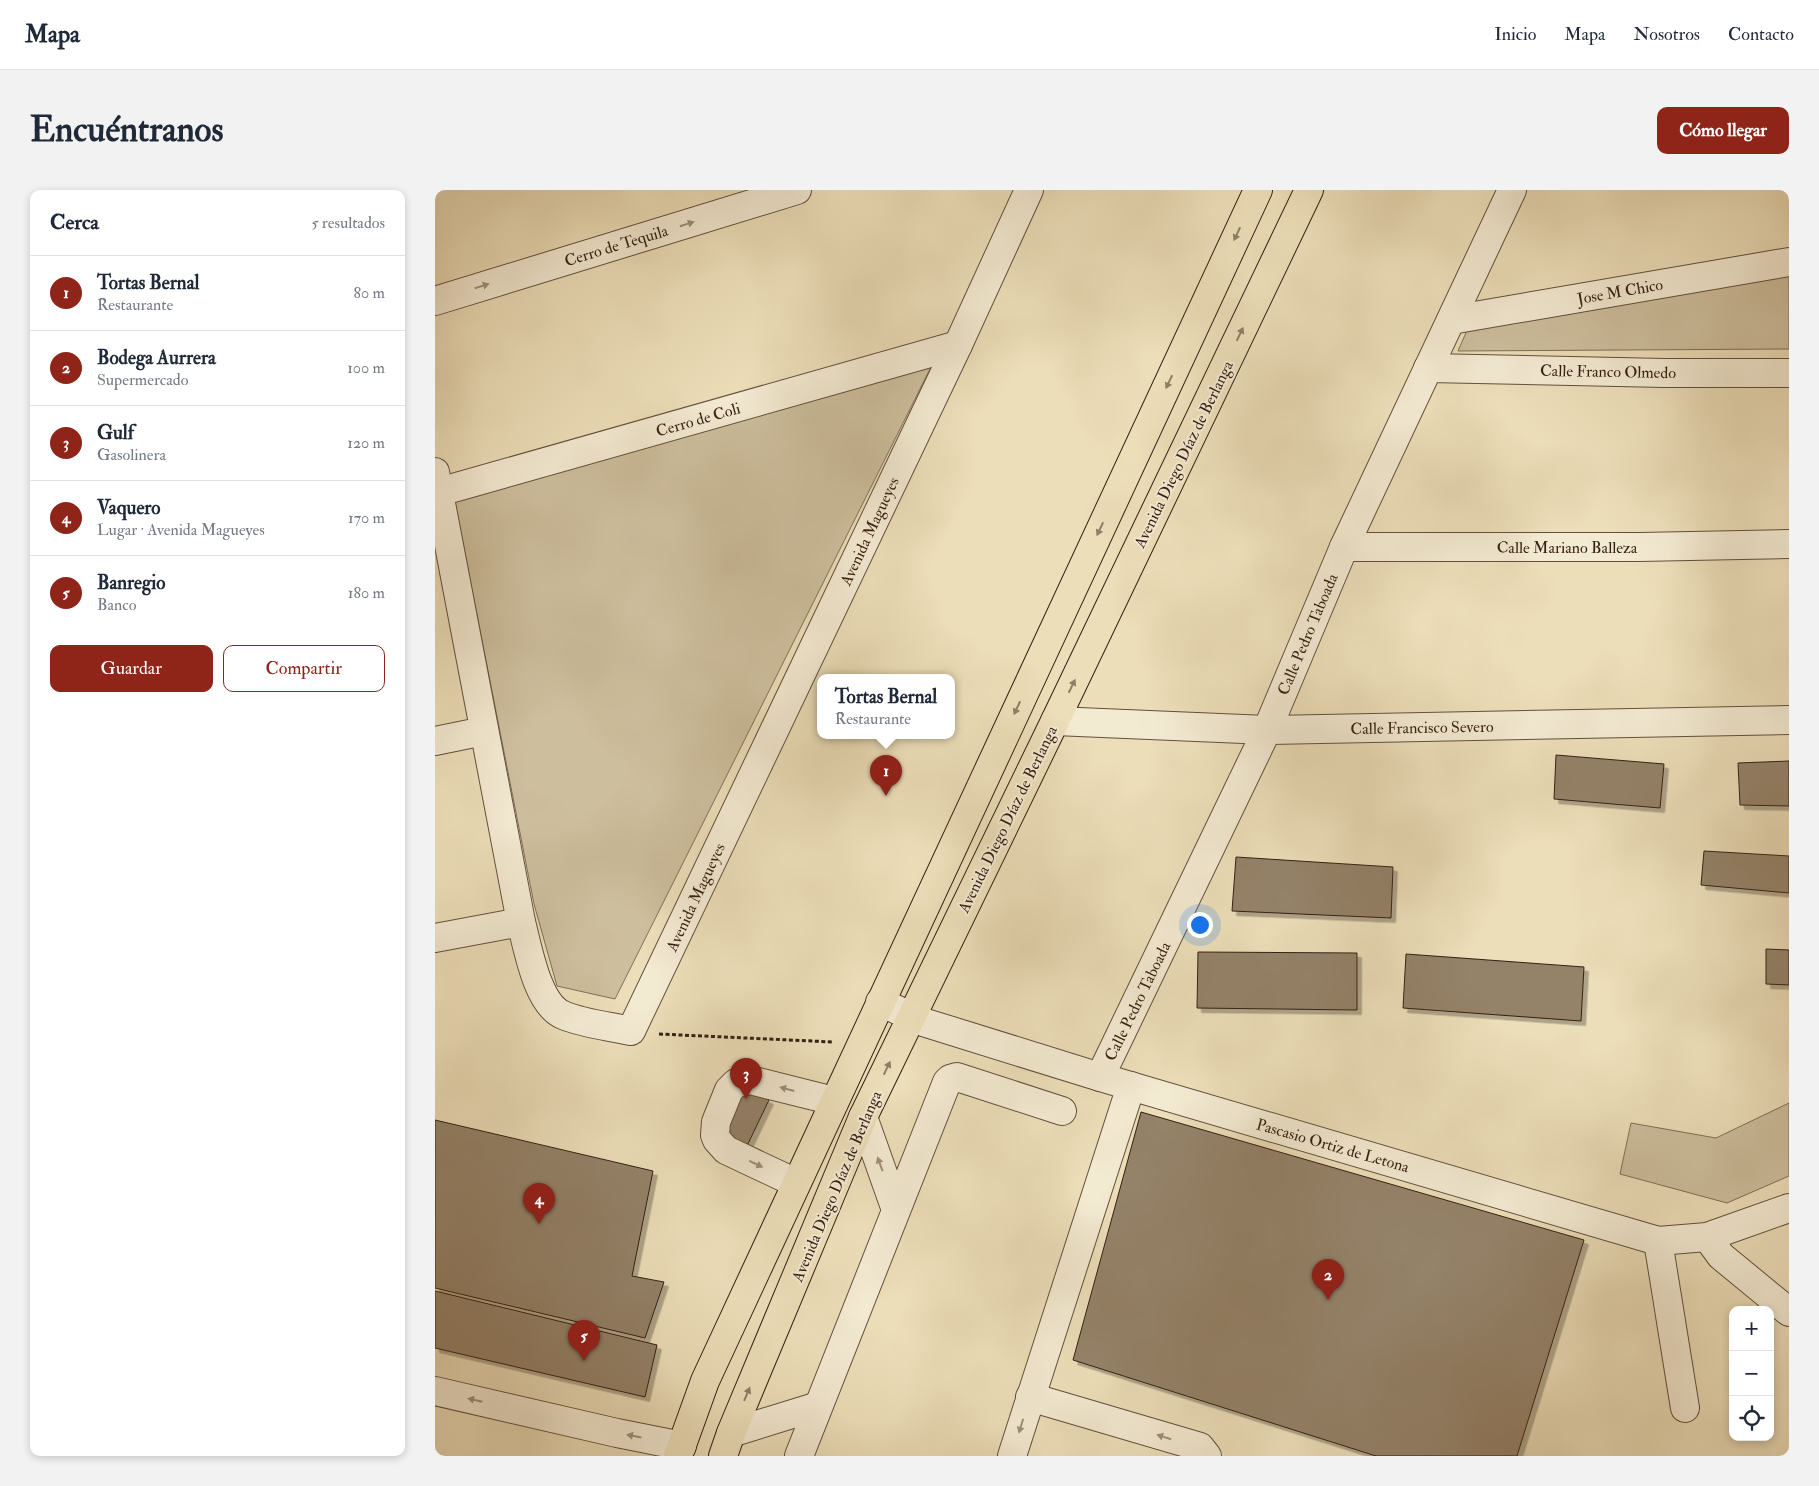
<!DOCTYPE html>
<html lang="es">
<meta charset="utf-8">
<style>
body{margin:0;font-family:"IM FELL Double Pica",serif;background:#f2f2f3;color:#1f2937}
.controls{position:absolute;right:15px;bottom:15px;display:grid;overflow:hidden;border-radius:10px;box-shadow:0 2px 8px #0003}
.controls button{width:45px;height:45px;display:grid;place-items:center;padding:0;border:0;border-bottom:1px solid #e0e1e3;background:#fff;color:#1f2937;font:25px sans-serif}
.you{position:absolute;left:764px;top:734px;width:18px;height:18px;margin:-12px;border:4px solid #fff;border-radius:50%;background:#1a73e8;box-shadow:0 0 0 8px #1a73e833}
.badge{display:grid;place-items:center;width:32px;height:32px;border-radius:50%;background:#8f2418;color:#fff;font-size:16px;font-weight:700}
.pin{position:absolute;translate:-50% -41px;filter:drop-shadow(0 1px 2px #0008)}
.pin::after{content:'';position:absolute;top:26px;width:18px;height:15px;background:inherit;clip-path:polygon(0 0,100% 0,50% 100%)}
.popup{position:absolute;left:382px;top:484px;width:138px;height:65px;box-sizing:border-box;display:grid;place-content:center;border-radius:10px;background:#fff;filter:drop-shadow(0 1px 4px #0005);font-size:16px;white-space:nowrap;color:#747a83}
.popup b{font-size:19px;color:#1f2937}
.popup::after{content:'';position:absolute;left:50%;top:100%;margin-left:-10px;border:10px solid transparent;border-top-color:#fff}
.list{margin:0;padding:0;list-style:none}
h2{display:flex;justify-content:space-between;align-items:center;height:65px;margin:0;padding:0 20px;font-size:21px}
h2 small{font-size:16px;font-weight:400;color:#747a83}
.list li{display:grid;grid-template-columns:32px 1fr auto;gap:15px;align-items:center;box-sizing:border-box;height:75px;padding:0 20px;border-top:1px solid #e0e1e3}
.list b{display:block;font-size:19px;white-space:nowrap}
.list p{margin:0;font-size:16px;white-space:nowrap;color:#747a83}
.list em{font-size:16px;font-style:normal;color:#747a83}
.actions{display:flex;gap:10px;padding:15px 20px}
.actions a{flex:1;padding:11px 0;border:1px solid #8f2418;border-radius:10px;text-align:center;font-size:18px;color:#8f2418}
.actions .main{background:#8f2418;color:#fff}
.icon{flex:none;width:28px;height:28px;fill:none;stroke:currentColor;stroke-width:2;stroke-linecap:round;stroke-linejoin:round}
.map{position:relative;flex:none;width:1354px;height:1266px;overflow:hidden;border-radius:10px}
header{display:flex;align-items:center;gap:30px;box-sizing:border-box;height:70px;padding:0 25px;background:#fff;border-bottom:1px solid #e0e1e3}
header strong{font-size:24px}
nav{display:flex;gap:28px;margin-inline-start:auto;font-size:18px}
.intro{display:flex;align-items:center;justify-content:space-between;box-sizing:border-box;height:120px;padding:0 30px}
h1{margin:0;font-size:35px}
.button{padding:12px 22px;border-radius:10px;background:#8f2418;color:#fff;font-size:18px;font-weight:700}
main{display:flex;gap:30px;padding:0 30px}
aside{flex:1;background:#fff;border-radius:10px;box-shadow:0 2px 8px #0003}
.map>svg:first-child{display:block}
.green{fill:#cdbe9d;stroke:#816e58}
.building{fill:#948269;stroke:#351f13;filter:url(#shadow)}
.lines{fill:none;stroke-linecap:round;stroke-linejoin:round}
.minor-casing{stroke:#634f3c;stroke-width:30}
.major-casing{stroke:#351f13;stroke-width:30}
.path{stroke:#351f13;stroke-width:3;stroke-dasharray:4 2.5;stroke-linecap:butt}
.minor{stroke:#f3ead2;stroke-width:28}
.major{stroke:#ecdeb9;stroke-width:28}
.oneway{fill:#9e8f7c}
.oneway2{fill:#907e66}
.labels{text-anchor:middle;stroke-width:4;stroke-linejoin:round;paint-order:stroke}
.street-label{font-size:16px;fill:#351f13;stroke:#f3ead2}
</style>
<header>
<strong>Mapa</strong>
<nav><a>Inicio</a><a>Mapa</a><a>Nosotros</a><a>Contacto</a></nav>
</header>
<div class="intro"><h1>Encuéntranos</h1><a class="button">Cómo llegar</a></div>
<main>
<aside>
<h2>Cerca<small>5 resultados</small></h2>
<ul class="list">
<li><span class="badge">1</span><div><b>Tortas Bernal</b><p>Restaurante</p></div><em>80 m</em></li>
<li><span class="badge">2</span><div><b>Bodega Aurrera</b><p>Supermercado</p></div><em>100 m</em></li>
<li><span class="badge">3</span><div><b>Gulf</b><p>Gasolinera</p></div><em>120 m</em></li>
<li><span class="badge">4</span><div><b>Vaquero</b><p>Lugar · Avenida Magueyes</p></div><em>170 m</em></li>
<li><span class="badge">5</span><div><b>Banregio</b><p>Banco</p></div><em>180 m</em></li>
</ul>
<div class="actions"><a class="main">Guardar</a><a>Compartir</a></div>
</aside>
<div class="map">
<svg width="1354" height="1266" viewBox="0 0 1354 1266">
<defs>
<filter id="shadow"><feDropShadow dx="4.5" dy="4.5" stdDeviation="0" flood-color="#0004"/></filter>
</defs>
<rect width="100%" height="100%" fill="#ecdeb9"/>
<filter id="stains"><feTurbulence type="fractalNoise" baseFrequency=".004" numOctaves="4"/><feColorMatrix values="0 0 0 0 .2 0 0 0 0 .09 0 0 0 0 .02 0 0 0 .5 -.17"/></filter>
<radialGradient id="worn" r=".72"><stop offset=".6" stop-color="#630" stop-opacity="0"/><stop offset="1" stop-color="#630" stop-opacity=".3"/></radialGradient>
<g class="green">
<polygon points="1354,85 1354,159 1023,161 1033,138"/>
<polygon points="500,169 180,809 122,796 99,714 18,303"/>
<polygon points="1354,913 1354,986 1292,1013 1185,984 1196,933 1281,948"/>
</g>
<g class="building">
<polygon points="1121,565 1229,574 1225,618 1119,609"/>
<polygon points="1354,571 1354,616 1305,615 1303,573"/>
<polygon points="1269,661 1354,666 1354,703 1266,695"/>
<polygon points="801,667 958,677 956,728 797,721"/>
<polygon points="1331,759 1354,760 1354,795 1331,794"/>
<polygon points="763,762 922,763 922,820 762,818"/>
<polygon points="971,764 1149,777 1146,831 968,818"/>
<polygon points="308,898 334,910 310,960 284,947"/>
<polygon points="706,922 1149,1050 1082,1266 941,1266 638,1170"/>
<polygon points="0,930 218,981 197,1086 229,1092 210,1148 0,1098"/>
<polygon points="0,1101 222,1155 210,1207 0,1158"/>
</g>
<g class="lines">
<defs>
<g id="minor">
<polyline points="0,111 362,0"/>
<polyline points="1016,130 1354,72"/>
<polyline points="993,178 1230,183 1354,183"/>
<path d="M0 282 86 732C93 758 102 814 128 825 149 834 174 836 196 841L523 155 594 0"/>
<polyline points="4,302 523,155"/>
<polyline points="909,357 1204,357 1354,354"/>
<polyline points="620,531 832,540 1354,530"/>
<polyline points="0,551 49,541"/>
<polyline points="0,748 86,732"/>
<polyline points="445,812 491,833 665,887 1223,1051 1272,1047 1354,1018"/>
<polyline points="665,887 832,540 909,357 1077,0"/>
<polyline points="428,927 461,1020"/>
<polyline points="361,993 291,960 282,950 280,945 281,932 294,900 301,893 315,890 399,911"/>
<polyline points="1272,1047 1286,1066 1354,1122"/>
<polyline points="1223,1051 1250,1218"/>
<polyline points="0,1201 182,1243 247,1256"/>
<polyline points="595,1207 765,1257 772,1266"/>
<polyline points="296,1243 383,1216"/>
<polyline points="364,1266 512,892 515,889 522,887 627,921"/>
<polyline points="577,1266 696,896"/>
</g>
<g id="major">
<polyline points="243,1266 270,1191 823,0"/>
<polyline points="288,1266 296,1243 428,927 620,531 874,0"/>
</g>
</defs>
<use href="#minor" class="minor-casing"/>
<use href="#major" class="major-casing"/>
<polyline class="path" points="224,844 398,852"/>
<use href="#minor" class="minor"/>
<use href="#major" class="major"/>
</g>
<defs><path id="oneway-solid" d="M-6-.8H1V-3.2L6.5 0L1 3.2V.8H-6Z" transform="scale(1.25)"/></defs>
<g class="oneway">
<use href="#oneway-solid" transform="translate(252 34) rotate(-17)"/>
<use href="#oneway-solid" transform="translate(47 96) rotate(-17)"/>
<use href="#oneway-solid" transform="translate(352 899) rotate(-165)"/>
<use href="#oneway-solid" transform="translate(321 974) rotate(25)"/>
<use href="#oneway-solid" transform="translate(445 974) rotate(-110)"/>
<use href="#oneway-solid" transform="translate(40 1210) rotate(-167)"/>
<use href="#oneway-solid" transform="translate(586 1236) rotate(107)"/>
<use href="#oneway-solid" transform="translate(199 1246) rotate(-169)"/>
<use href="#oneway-solid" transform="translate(729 1247) rotate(-163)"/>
</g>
<g class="oneway2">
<use href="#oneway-solid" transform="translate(802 44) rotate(115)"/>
<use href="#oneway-solid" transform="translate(805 144) rotate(-64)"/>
<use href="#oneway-solid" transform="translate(734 192) rotate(115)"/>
<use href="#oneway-solid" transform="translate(665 339) rotate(115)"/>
<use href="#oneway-solid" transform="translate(637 496) rotate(-64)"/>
<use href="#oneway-solid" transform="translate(582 518) rotate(115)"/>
<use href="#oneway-solid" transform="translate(452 878) rotate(-64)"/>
<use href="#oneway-solid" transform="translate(312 1204) rotate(-67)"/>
</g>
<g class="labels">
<g class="street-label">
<text transform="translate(181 55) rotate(-17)" y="6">Cerro de Tequila</text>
<text transform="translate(1185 101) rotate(-10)" y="6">Jose M Chico</text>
<text transform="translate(1173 181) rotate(1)" y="6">Calle Franco Olmedo</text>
<text transform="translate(263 229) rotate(-16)" y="6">Cerro de Coli</text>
<text transform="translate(748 264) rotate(-64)" y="6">Avenida Diego Díaz de Berlanga</text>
<text transform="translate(434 341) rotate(-65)" y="6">Avenida Magueyes</text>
<text x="1132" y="363">Calle Mariano Balleza</text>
<text transform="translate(872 444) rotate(-67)" y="6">Calle Pedro Taboada</text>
<text transform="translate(987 537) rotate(-1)" y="6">Calle Francisco Severo</text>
<text transform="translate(572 629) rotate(-64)" y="6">Avenida Diego Díaz de Berlanga</text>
<text transform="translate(260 707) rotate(-65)" y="6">Avenida Magueyes</text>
<text transform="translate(702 811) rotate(-64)" y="6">Calle Pedro Taboada</text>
<text transform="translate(898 955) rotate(16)" y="6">Pascasio Ortiz de Letona</text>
<text transform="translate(401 996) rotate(-67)" y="6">Avenida Diego Díaz de Berlanga</text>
</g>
</g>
<rect width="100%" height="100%" filter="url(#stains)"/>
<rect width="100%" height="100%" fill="url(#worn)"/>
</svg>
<div class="controls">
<button>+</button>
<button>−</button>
<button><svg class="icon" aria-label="locate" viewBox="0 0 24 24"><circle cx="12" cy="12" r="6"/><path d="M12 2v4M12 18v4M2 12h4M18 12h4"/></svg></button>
</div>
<div class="you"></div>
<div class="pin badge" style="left:451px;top:606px">1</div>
<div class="popup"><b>Tortas Bernal</b>Restaurante</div>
<div class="pin badge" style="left:893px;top:1110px">2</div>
<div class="pin badge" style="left:311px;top:909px">3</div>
<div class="pin badge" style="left:104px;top:1034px">4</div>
<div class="pin badge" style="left:149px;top:1171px">5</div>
</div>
</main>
